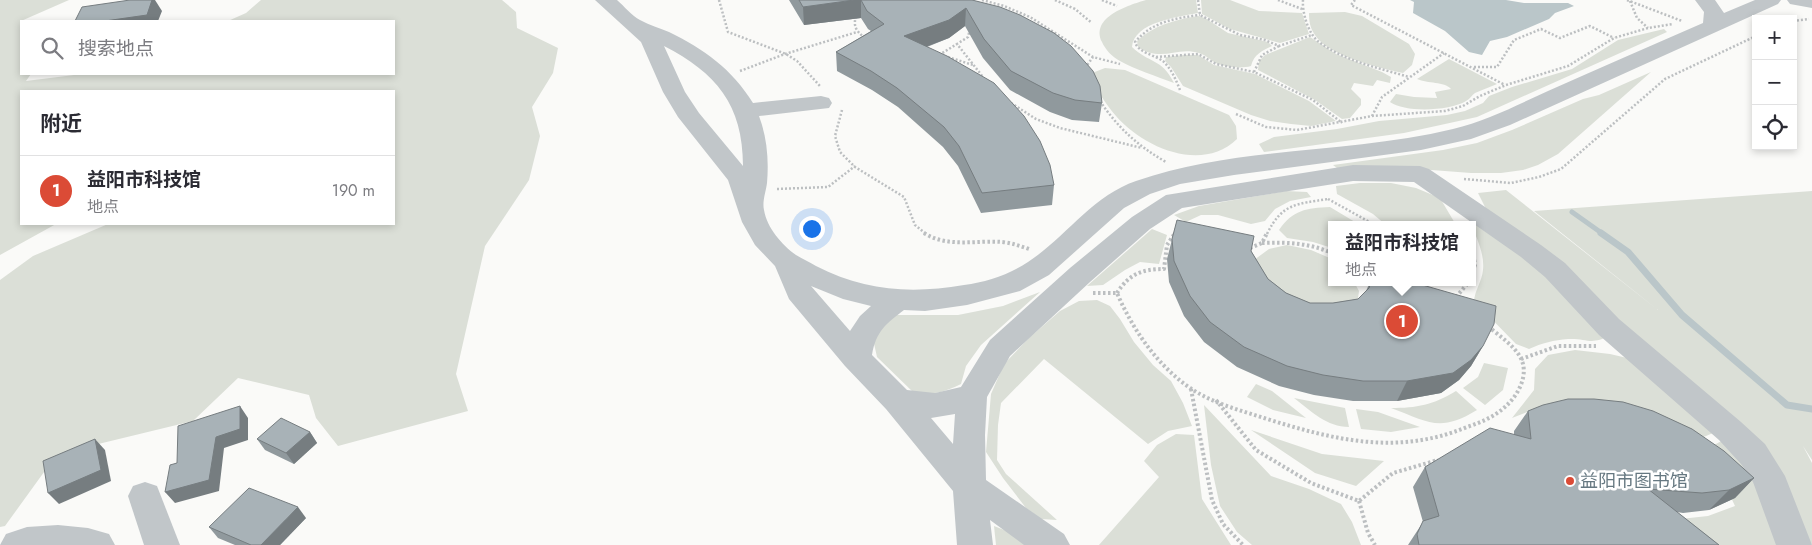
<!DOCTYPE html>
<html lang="zh">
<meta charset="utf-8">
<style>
body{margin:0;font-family:Jost,"Noto Sans SC",sans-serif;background:#f7f7f7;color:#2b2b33}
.controls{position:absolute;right:15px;top:15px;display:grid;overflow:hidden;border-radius:0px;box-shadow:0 2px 8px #0003}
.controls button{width:45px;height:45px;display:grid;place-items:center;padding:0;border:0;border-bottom:1px solid #e1e1e2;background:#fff;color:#2b2b33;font:25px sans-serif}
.you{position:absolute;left:811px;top:228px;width:18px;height:18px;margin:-12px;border:4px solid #fff;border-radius:50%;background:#1a73e8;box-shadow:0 0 0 8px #1a73e833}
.badge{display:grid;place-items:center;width:32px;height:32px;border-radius:50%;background:#db4b36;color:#fff;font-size:16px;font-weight:700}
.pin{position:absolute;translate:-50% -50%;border:2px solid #fff;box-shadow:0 1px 5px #0006}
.popup{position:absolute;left:1328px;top:221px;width:148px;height:65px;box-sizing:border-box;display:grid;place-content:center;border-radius:0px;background:#fff;filter:drop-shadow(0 1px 4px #0005);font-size:16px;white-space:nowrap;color:#7c7c81}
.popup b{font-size:19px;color:#2b2b33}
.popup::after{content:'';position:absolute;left:50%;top:100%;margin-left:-10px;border:10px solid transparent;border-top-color:#fff}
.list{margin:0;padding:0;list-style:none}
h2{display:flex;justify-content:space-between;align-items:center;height:65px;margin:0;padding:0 20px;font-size:21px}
h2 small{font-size:16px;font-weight:400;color:#7c7c81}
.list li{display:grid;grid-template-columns:32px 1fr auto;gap:15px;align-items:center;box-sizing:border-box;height:70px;padding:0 20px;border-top:1px solid #e1e1e2}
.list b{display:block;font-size:19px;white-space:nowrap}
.list p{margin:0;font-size:16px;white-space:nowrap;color:#7c7c81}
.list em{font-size:16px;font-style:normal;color:#7c7c81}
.icon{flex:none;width:28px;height:28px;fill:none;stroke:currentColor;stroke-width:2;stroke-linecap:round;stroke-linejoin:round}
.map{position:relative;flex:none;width:1812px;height:545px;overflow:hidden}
.search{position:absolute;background:#fff;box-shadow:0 2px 8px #0003;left:20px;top:20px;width:375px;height:55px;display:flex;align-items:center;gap:12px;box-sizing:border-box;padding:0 18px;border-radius:0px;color:#7c7c81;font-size:19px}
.panel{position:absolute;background:#fff;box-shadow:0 2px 8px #0003;left:20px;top:90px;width:375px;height:135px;border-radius:0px}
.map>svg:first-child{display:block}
.green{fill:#dbdfd7}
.water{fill:#bac6c9}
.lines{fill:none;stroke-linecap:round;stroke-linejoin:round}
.stream-far1{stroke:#bac6c9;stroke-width:5}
.stream{stroke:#bac6c9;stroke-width:7}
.path-far1{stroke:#bcbfc1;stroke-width:2.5;stroke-dasharray:2 2;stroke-linecap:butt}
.path{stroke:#bcbfc1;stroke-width:4;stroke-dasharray:2.5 2.5;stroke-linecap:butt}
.minor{fill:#c1c6c9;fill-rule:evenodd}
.wall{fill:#90999d}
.shaded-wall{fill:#767d80}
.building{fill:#a8b2b7;stroke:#767d80}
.poi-dot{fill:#db4b36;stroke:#fff;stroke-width:2}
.labels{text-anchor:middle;stroke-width:5;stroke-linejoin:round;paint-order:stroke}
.near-poi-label{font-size:18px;fill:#667881;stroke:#fff;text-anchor:start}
</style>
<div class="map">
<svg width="1812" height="545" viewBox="0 0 1812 545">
<rect width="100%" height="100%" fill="#fafaf8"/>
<g class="green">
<polygon points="0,0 69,0 21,21 21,74 31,74 26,81 82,74 394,74 394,21 228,21 246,13 261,0 502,0 516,12 517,28 558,48 553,73 532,107 540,136 529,180 485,246 456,374 468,411 338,446 316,418 309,395 238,378 193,421 86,447 52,461 5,526 0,527 0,280 33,256 108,224 394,224 394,91 21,91 21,224 56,224 0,255"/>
<path d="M1146 0H1196L1198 13C1178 17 1134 22 1132 47 1148 63 1162 58 1174 83 1156 76 1136 70 1120 61 1112 57 1105 49 1102 42 1090 17 1129 5 1146 0Z"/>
<polygon points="1201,0 1230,0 1259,11 1302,13 1309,34 1280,43 1230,29 1202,14"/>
<path d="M1345 12 1362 16 1409 44 1415 54 1412 65 1403 73C1380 68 1328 56 1315 35 1310 28 1309 21 1309 13Z"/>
<path d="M1198 16 1205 18 1228 33 1268 42 1272 46C1262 51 1254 54 1251 66 1241 69 1225 67 1216 63 1210 60 1206 55 1199 53 1176 46 1162 63 1138 47L1137 41C1154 25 1175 20 1198 16Z"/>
<polygon points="1664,29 1667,32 1477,117 1404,133 1264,152 1259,144 1274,137 1337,129 1379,121 1447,115 1465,111 1483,103 1489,96 1512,87 1572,69 1618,40"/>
<polygon points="1310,37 1336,54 1382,72 1391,77 1390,83 1377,80 1373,86 1354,83 1351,89 1361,99 1361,105 1350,118 1342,119 1315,100 1258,70 1259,61 1265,55"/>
<polygon points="1184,55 1198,55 1214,65 1255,74 1309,101 1336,121 1311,126 1291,124 1270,121 1251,115 1183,86 1171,67 1165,61 1166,57"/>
<path d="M1449 59 1497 84C1490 87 1482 90 1475 93 1472 95 1470 99 1466 101 1450 111 1405 113 1390 102L1396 94 1414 97 1437 98 1435 92 1451 89C1444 81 1428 84 1417 79Z"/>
<path d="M1105 68 1125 70 1229 115 1236 126 1237 139C1202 173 1144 148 1116 116 1105 104 1097 88 1087 75Z"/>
<polygon points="1651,72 1558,154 1538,165 1523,170 1501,173 1471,173 1392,167 1337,168 1333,165 1443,150 1477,143 1512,130 1583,99 1599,95"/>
<polygon points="1360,183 1391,183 1416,188 1440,198 1456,225 1386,225 1373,214 1337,194 1336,186"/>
<polygon points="1506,190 1658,310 1534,211 1812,191 1812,460 1803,446 1812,463 1812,545 1781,492 1488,213 1478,193"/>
<polygon points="1286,191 1307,192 1311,197 1290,201 1275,209 1265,221 1251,224 1218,215 1201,215 1186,222 1174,215 1199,206"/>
<path d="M1330 207 1360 225H1332V248L1313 242 1287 238 1279 230C1293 210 1306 208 1330 207Z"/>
<path d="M1469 220 1522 249 1610 335C1591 346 1587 338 1568 339 1554 340 1542 343 1529 349L1516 344 1474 301C1475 290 1482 281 1483 270 1485 253 1475 234 1469 220Z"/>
<polygon points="1152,229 1167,235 1159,264 1140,262 1125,270 1103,285 1087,286"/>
<polygon points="1287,245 1311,250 1332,259 1332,282 1354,282 1359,291 1357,306 1279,311 1254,260 1269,249"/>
<path d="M1040 292 981 345 966 366 961 384C945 392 933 395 915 394L877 357 873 339 893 315H958L1003 306Z"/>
<polygon points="1097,300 1110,306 1120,319 1134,342 1153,365 1171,381 1183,403 1192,426 1168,431 1148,444 1044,359 1001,403 998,425 997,460 1006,474 1057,520 1041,519 1026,508 1003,478 986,452 991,394 1004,364 1029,338 1060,311 1079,301"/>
<polygon points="1575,350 1610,354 1640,361 1720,430 1692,442 1548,404 1512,418 1534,390 1535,369 1548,355"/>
<polygon points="1484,363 1508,368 1503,390 1485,405 1463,388 1478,377"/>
<polygon points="1256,384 1272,391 1306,418 1273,410 1247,397"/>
<path d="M1456 391 1477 410C1439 433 1429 422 1391 408 1417 408 1433 405 1456 391Z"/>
<path d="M1294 398 1345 408 1349 427C1327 427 1311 411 1294 398Z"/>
<polygon points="1204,405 1271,476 1309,489 1341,504 1352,522 1361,545 1252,545 1237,532 1220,506 1211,465"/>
<polygon points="1356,409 1378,412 1420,427 1391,432 1361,429"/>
<polygon points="1251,430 1322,454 1384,461 1356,486 1315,473"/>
<polygon points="1176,434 1194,435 1202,499 1231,545 1099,545 1159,477 1144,461 1157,445"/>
<polygon points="1727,438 1747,456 1784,545 1679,545 1671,520 1708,516 1735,506 1727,489 1701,452"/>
<polygon points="994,526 1017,535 1030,545 996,545"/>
</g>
<polygon class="water" points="1410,0 1506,0 1524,3 1568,3 1574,6 1555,13 1549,19 1507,37 1490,41 1482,55 1469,52 1445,31 1413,13 1414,2"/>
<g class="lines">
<polyline class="stream-far1" points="1572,212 1603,234"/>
<polyline class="stream" points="1601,233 1628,252 1682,315 1787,405 1812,409"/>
<g class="path-far1">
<polyline points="719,0 728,32 786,54 797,61 820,86"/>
<polyline points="982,0 1004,6 1030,17 1093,57 1120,64"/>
<polyline points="1055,0 1075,9 1092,23"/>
<polyline points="1102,0 1117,6"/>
<polyline points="1198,0 1200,15 1240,35 1265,40 1279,46 1312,35"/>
<polyline points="1278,0 1302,9"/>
<path d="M1303 0C1302 12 1308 34 1319 42 1344 61 1379 68 1409 77"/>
<polyline points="1355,0 1351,5 1505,85"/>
<polyline points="1627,0 1682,21"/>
<polyline points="1630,1 1637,18 1648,28"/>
<path d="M856 16C853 26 856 31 864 37"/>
<polyline points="1793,21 1809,19"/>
<polyline points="970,29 968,37 957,44 983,77"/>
<polyline points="1279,46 1262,55 1254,72 1313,100 1342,123"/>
<polyline points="939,55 957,44"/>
<polyline points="948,57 973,65"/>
<polyline points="1156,57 1198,54 1216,64 1254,72"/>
<polyline points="1474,67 1497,67 1514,40 1541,29 1560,38 1590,26 1614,38"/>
<polyline points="1085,68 1093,57"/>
<polyline points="740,71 785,54 857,32"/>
<path d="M1180 90C1176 80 1172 70 1164 62 1156 55 1138 53 1135 42 1152 22 1175 18 1200 15"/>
<path d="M1100 101C1118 128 1138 146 1166 162"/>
<polyline points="1011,103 1036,119 1060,128 1142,148"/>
<polyline points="842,110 835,136 840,152 855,167 904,197 915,225 926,234"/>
<polyline points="1236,114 1266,127 1297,130 1372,116 1445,111 1463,106 1480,96 1506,85 1568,66 1614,38 1648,28 1673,24"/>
<polyline points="1372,116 1382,97 1444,53"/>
<polyline points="1464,179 1511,183 1539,177 1561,169 1665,79 1756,36"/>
<polyline points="777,189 828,187 855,166"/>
<polyline points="1328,199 1375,225"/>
<path d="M1267 234C1282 203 1297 204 1328 199"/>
</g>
<g class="path">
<path d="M924 233C947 248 977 240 1002 242 1012 243 1020 246 1029 249"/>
<path d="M1262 243C1287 242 1309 243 1332 253"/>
<polyline points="1472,245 1475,265 1472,273"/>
<polyline points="1250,248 1262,243 1267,233"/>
<path d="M1093 293H1117C1133 330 1157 365 1190 388 1212 403 1239 410 1264 418 1334 440 1397 456 1467 427 1482 422 1496 416 1507 405 1518 395 1528 376 1522 361 1517 347 1499 336 1488 326"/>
<path d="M1117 293C1129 274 1142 269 1164 269L1167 245 1175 233"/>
<polyline points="1456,297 1469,282"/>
<polyline points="1521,359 1558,346 1596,346"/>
<polyline points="1191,389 1212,500 1223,524 1243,545"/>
<polyline points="1216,400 1256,450 1311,483 1359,501 1393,473 1438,460"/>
<polyline points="1359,501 1368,533 1375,545"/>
</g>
<g class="minor">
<path d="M595 0H617C624 6 632 16 640 20 649 25 660 28 669 32 704 49 732 69 753 103L821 96 829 98 832 103 829 108 759 116C767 137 769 160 767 183 766 191 762 202 764 210 767 228 782 245 796 255 802 259 810 262 816 266 864 291 911 294 964 285 987 282 1008 275 1028 262 1065 238 1092 196 1136 181 1237 146 1349 154 1453 129 1486 121 1517 105 1548 91 1599 68 1651 46 1703 23L1704 12 1695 0H1715L1724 13 1755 0H1781L1778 4 1510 125 1471 139 1421 150 1234 175 1180 184 1150 194 1124 208 1049 275 1020 291 967 305 925 311 904 310C886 324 876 331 872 355L907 390 935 393 961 387 990 340 1070 268 1132 217 1166 195 1353 165 1420 166 1429 169 1541 245 1565 263 1619 319 1741 422 1765 444 1785 476 1812 545H1776L1753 482 1741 464 1719 440 1599 335 1545 277 1521 257 1414 182 1353 181 1182 208 1150 229 1090 282 1010 356 987 397 985 435 986 480 1064 534 1070 545H1024L990 520 993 545H957L953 491 886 409 845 366 789 299 775 266 755 245 742 222 728 180 678 117 663 92 641 42ZM664 46C716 73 743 104 743 166L699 113 685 92ZM811 286 843 299 871 306 860 316 850 331ZM955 414 953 444 931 418Z"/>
<polygon points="1787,0 1812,0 1812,8 1790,4"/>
<polygon points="145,482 157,486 180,545 144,545 128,496 133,486"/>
<polygon points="58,525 88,528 109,534 115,545 0,545 6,534 27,527"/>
</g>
</g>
<g class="wall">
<polygon points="789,0 972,0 1102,103 1099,122 1072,120 1050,112 1010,90 983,58 965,26 949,38 927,47 1054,185 1052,205 981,213 958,166 943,147 898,107 872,90 837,71 836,52 871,31 868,29 861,18 804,25"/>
<polygon points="1177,220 1251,251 1268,279 1286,293 1310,303 1333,303 1358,299 1366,291 1370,282 1412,282 1483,346 1471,366 1459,380 1441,393 1397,401 1353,401 1314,395 1279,386 1237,367 1204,342 1184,316 1169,282 1167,259"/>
<polygon points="1528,411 1754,478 1735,498 1709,510 1683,513 1677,512 1719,545 1408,545 1423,522 1413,487 1425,467 1514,435 1514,431"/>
<polygon points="310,432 317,443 294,464 265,450 257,439"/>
<polygon points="306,518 280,545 235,545 218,538 209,527"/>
</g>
<g class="shaded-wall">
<polygon points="152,0 155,0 162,11 158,21 105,21"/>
<polygon points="854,0 861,0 861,18 804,25 803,7"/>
<polygon points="966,8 965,26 949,38 904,55 904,36"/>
<polygon points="1483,346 1471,366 1459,380 1441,393 1397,401 1407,381"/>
<polygon points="240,406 248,418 248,440 224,448 219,491 175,503 165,492 216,437"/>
<polygon points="310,432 317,443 294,464 286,453"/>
<polygon points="95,439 105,450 111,481 59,504 48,493"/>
<polygon points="1754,478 1735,498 1709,510 1729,490"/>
<polygon points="298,507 306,518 280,545 261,545"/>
</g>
<g class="building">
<polygon points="130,0 152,0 147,15 105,21 75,21 82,7"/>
<polygon points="799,0 854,0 803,7"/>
<polygon points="861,0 972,0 1000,7 1020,15 1054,33 1071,46 1093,71 1100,86 1102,103 1075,100 1053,93 1011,71 984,39 966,8 949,20 904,36 947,56 994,83 1024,116 1040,141 1050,165 1054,185 982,193 959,146 944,127 897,88 871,71 836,52 884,24 867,11"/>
<polygon points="1177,220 1254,236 1251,251 1268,279 1286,293 1310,303 1333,303 1358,299 1369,288 1371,282 1412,282 1496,306 1494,324 1483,346 1471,360 1453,373 1407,381 1363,381 1323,375 1287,366 1244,347 1210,322 1190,296 1174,261 1172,239"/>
<polygon points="1568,399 1594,399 1623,402 1653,411 1692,429 1724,451 1754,478 1729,490 1702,493 1648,489 1719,545 1419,545 1417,534 1423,521 1439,516 1425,467 1490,428 1531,439 1528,411 1543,405"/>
<polygon points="240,406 240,429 216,437 209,480 165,492 170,465 177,463 178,426"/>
<polygon points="281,418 310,432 286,453 257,439"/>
<polygon points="95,439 101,470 48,493 43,461"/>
<polygon points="249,488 298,507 261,545 251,545 209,527"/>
</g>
<circle class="poi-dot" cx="1570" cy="481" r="5"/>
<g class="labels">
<g class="near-poi-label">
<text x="1580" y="487">益阳市图书馆</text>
</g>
</g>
</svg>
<div class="controls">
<button>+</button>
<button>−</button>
<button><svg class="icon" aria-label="locate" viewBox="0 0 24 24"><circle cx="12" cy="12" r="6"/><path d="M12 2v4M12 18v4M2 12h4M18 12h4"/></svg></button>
</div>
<div class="you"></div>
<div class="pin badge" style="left:1402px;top:321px">1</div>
<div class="popup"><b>益阳市科技馆</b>地点</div>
<div class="search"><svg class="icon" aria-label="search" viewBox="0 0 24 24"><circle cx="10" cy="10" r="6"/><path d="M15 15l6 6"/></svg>搜索地点</div>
<section class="panel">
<h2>附近<small></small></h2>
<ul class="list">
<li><span class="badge">1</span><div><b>益阳市科技馆</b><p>地点</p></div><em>190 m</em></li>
</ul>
</section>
</div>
